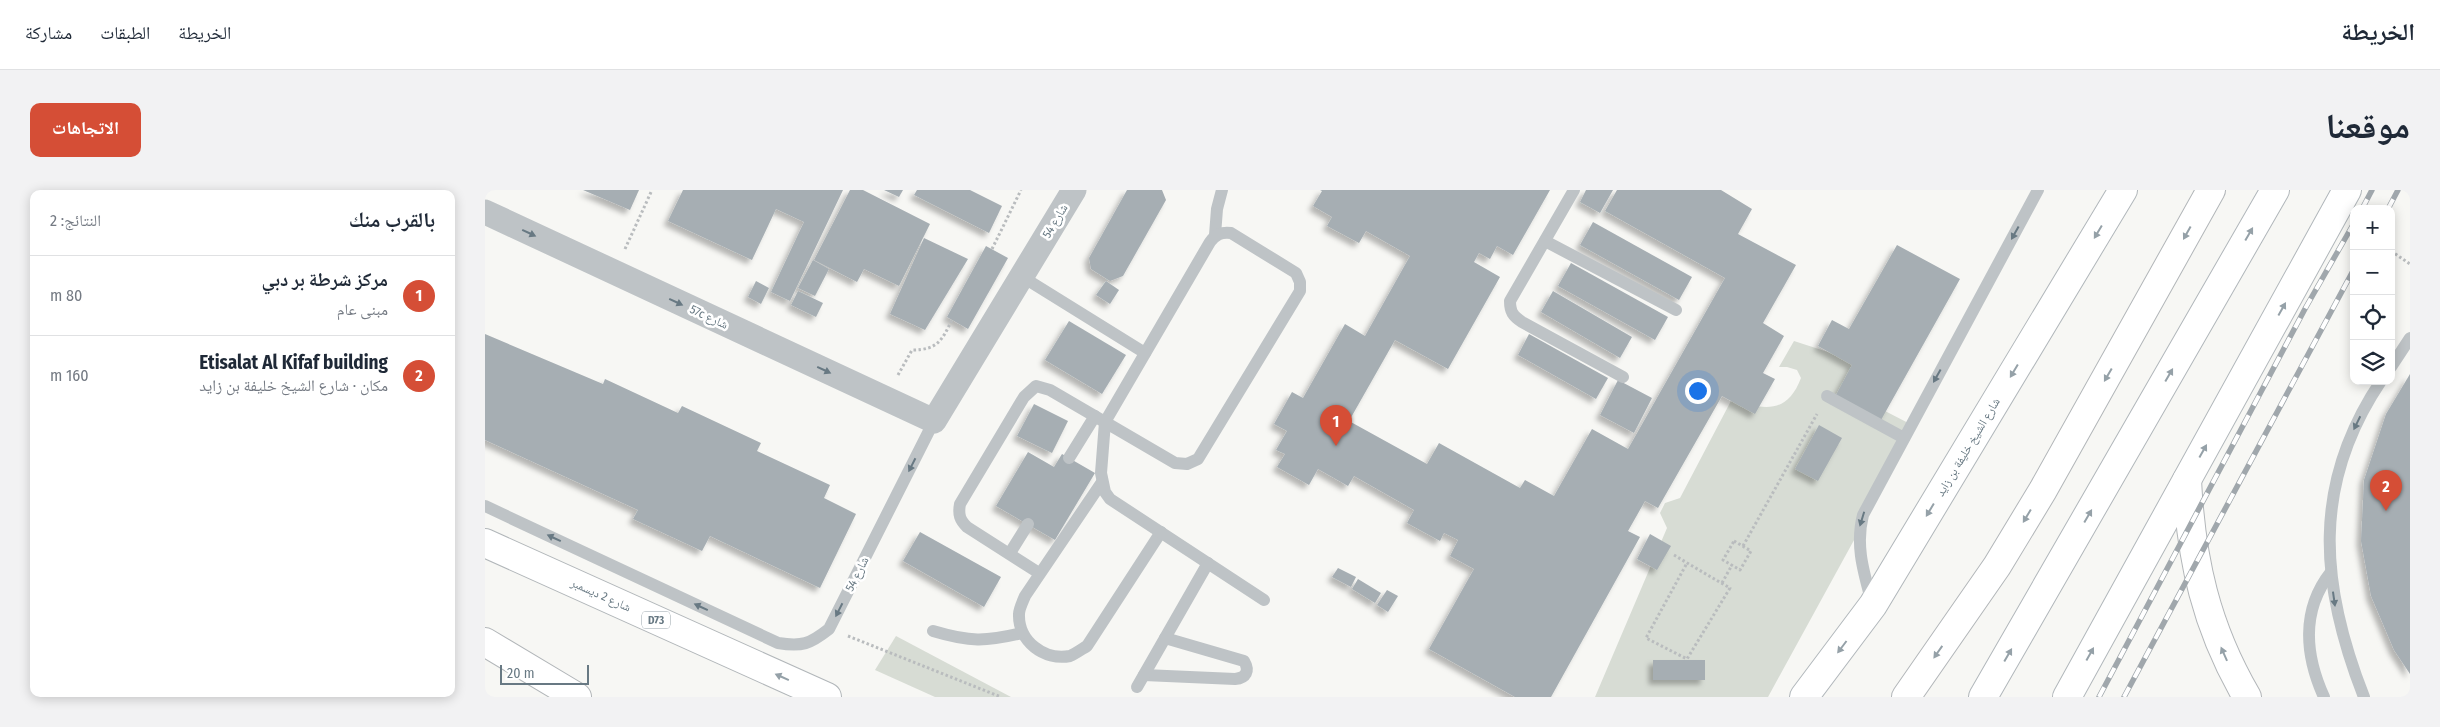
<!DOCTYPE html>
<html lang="ar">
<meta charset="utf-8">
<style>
body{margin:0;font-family:"Fira Sans Condensed","Noto Naskh Arabic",sans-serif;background:#f2f2f3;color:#1f2937;direction:rtl}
.controls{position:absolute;right:15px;top:15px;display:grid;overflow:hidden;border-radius:10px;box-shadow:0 2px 12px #0003}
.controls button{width:45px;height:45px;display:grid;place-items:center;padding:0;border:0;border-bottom:1px solid #e0e1e3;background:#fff;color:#1f2937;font:25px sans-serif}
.scale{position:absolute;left:15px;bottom:12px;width:89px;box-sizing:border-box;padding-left:5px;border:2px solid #687983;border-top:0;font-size:14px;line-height:18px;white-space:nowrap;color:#687983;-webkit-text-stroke:4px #fff;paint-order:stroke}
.you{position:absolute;left:1212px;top:200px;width:18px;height:18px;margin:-12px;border:4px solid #fff;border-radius:50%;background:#1a73e8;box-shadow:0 0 0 8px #1a73e833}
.badge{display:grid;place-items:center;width:32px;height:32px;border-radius:50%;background:#d54e36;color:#fff;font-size:16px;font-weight:700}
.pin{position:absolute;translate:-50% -41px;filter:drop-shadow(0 1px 2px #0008)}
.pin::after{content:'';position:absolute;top:26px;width:18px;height:15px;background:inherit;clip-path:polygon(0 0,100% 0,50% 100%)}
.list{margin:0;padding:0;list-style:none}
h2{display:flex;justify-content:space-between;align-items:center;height:65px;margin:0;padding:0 20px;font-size:21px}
h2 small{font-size:16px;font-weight:400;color:#747a83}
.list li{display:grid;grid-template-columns:32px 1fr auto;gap:15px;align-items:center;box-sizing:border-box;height:80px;padding:0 20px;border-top:1px solid #e0e1e3}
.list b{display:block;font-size:19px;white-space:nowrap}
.list p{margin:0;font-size:16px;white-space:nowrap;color:#747a83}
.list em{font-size:16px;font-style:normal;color:#747a83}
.icon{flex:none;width:28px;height:28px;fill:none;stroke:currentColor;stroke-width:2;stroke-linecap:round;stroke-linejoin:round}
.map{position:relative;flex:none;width:1925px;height:507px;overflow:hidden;direction:ltr;border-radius:10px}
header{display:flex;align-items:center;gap:30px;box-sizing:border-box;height:70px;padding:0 25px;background:#fff;border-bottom:1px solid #e0e1e3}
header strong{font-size:24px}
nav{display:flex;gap:28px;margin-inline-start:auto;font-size:18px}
.intro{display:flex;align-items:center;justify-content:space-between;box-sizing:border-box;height:120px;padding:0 30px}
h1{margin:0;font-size:35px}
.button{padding:12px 22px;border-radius:10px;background:#d54e36;color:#fff;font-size:18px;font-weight:700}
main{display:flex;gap:30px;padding:0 30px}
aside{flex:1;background:#fff;border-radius:10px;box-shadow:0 2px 12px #0003}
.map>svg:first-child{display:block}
.green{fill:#d7dcd4}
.building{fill:#a6aeb3;filter:url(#shadow)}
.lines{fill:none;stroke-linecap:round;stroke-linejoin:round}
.secondary-casing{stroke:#b1b7bb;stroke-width:30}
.primary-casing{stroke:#b2b7ba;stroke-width:30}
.motorway-casing{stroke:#b2b6b9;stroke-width:30}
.path{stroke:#b9bcbe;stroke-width:3;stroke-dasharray:2.5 2.5;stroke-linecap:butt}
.service{stroke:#bec3c6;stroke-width:12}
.minor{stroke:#bec3c6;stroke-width:25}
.secondary{stroke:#fff;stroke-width:28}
.primary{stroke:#fff;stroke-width:28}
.motorway{stroke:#fff;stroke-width:28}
.rail-casing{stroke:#a0a7ac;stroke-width:5.5}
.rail{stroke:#fff;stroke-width:4;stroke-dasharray:11;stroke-linecap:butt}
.oneway{fill:#95a1a8}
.oneway2{fill:#687983}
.labels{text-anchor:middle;stroke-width:5;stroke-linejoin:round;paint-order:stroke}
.shield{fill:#fff;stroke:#95a1a8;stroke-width:1}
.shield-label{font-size:11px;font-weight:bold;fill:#687983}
.street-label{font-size:12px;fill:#687983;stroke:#fff}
</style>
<header>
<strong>الخريطة</strong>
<nav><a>الخريطة</a><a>الطبقات</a><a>مشاركة</a></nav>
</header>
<div class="intro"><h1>موقعنا</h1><a class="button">الاتجاهات</a></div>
<main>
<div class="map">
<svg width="1925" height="507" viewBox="0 0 1925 507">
<defs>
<filter id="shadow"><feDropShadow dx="-4.5" dy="4.5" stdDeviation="2.5" flood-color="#0004"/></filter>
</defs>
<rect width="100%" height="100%" fill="#f7f7f4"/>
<g class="green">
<path d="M1309 151 1386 176 1371 206 1431 237 1283 507H1110L1182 338 1175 323 1180 313 1195 308 1247 209C1278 220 1302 225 1316 188L1312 180 1302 177H1294Z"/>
<polygon points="411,446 526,507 450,507 390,480"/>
</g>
<g class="building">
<polygon points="98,0 154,0 145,20"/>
<polygon points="198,0 358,0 305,111 286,102 319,32 291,19 267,70 183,31"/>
<polygon points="365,0 378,0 445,34 414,96 379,79 372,92 329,70"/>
<polygon points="399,0 418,0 414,7"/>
<polygon points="432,0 485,0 517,16 504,43 429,5"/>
<polygon points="642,0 677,0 681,10 638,86 625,91 606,79 604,68"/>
<polygon points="835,0 1065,0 1028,65 1012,56 1005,69 994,63 989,72 1015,87 963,179 910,150 864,231 942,274 954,253 1035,298 1040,290 1069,306 1107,239 1143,259 1240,88 1120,21 1132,0 1236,0 1267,19 1253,44 1311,75 1278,133 1299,146 1278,183 1290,189 1270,224 1237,206 1173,318 1160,311 1143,341 1155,347 1066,507 1030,507 944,459 989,379 965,366 973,350 959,343 955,351 922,333 929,320 869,286 863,296 833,279 824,295 792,277 800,264 791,260 802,241 789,234 807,202 818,208 860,134 880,146 925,66 881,41 874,53 842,36 847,27 828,16 837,1"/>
<polygon points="1101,0 1128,0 1115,23 1095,12"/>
<polygon points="1108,32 1207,87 1194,110 1095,55"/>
<polygon points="439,48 483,69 440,140 405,124"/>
<polygon points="1412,55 1475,89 1396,230 1351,205 1367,175 1333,156 1347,130 1364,139"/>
<polygon points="501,56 523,68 483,139 462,127"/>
<polygon points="328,70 344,79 330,106 313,98"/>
<polygon points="1086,73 1183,127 1170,150 1073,96"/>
<polygon points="271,91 284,98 276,114 263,107"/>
<polygon points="621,91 634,100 625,114 611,105"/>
<polygon points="313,101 338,113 331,127 306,115"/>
<polygon points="1068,101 1147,147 1135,168 1056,122"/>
<polygon points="584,131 641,165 617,204 560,170"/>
<polygon points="0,144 118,194 120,189 193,223 197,216 276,253 272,261 345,295 339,308 371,324 335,398 225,346 217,361 148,329 153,320 0,250"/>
<polygon points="1044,144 1123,188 1111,209 1033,165"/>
<polygon points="1925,184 1925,484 1909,460 1886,406 1876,351 1879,290 1901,224"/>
<polygon points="1133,190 1167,208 1149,243 1115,225"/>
<polygon points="549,214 583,231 567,263 532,246"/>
<polygon points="1334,235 1357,248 1333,291 1310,279"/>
<polygon points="543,262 569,277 577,264 610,283 570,350 511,316"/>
<polygon points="435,342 516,387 499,417 418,371"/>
<polygon points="1165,344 1186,356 1172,380 1152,369"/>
<polygon points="853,378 871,387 866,397 847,387"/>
<polygon points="873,389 896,403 890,413 867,399"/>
<polygon points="902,400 913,406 903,422 892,415"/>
<rect x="1168" y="470" width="52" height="20"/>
</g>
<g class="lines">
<defs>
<g id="secondary">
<polyline points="1319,507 1388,415 1638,0"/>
<polyline points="1498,507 1790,0"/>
<polyline points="1582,507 1862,0"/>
</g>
<polyline id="primary" points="0,353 342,507"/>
<g id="motorway">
<path d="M1702 290C1706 370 1721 437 1762 507"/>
<polyline points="0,452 92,507"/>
<polyline points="1421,507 1512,376 1558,300 1726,0"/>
</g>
</defs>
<use href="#secondary" class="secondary-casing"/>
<use href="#primary" class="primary-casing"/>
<use href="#motorway" class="motorway-casing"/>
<g class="path">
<polyline points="140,59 167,0"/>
<polyline points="507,59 536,0"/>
<polyline points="1906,61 1925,74"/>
<path d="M413 185 427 160C453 160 457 150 467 130"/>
<polygon points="1249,351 1266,361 1255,380 1238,370"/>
<polyline points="1258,356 1332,224"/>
<path d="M1189 365C1207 376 1226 387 1245 398L1202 469 1161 448 1202 373"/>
<polyline points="1237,393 1247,375"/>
<polyline points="363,446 516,507"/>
</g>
<g class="service">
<path d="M1089 0 1025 111C1025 122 1028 126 1037 132L1138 187"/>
<polyline points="730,45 732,19 737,0"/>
<polyline points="1060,51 1191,120"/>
<polyline points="536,86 660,163"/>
<polyline points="1906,177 1925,148"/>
<polyline points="1342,206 1419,248"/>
<polyline points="584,268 610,226"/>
<path d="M617 292 540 406C538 411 534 419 534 424 533 451 559 471 585 466 590 464 597 459 602 456L676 342"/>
<path d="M0 316 293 453C317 457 325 454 344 439L449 231"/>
<polyline points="525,363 543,334"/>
<path d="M554 383 482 337C475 330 473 325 475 314L539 207 551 196 565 200 690 273 702 274 713 269 815 101V92L811 83 746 43C736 42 731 44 725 52L620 232 616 283 620 302 625 309 779 410"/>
<path d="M1387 413C1379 383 1370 356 1378 325L1553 0"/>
<path d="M448 441C485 452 500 452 537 443"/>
<path d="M659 485 750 489C761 488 765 481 759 471L680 448"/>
<polyline points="652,497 723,373"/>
<path d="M1839 507C1820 465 1816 420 1846 382"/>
<path d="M1879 507C1835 395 1826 295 1896 191"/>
</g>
<polyline class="minor" points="0,22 449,231 589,0"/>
<use href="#secondary" class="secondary"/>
<use href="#primary" class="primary"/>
<use href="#motorway" class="motorway"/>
<defs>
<g id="rail">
<polyline points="1877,19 1887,0"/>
<polyline points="1903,19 1913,0"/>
<polyline points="1614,507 1821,117 1869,33"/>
<polyline points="1639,507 1869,79"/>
</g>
</defs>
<use href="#rail" class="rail-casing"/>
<use href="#rail" class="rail"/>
</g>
<defs><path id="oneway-solid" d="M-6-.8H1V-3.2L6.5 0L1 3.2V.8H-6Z" transform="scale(1.25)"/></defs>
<g class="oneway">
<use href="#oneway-solid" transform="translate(1613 42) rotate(121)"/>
<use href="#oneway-solid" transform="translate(1702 43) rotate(119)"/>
<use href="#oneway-solid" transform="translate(1764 44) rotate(-60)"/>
<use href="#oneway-solid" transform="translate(1797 119) rotate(-61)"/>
<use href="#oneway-solid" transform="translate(1529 181) rotate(121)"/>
<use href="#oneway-solid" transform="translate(1623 185) rotate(120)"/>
<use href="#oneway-solid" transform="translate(1684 185) rotate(-60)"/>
<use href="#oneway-solid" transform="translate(1718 261) rotate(-61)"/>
<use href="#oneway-solid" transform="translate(1445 320) rotate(121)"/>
<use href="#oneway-solid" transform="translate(1542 326) rotate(121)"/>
<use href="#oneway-solid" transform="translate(1603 326) rotate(-60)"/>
<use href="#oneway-solid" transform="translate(1357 457) rotate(127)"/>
<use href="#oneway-solid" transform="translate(1453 462) rotate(125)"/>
<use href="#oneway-solid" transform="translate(1605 464) rotate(-61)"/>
<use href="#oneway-solid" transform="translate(1739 464) rotate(-114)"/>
<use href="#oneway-solid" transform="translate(1523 465) rotate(-60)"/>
<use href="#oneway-solid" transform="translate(297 487) rotate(-156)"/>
</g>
<g class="oneway2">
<use href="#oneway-solid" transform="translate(44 43) rotate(25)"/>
<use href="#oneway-solid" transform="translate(1530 43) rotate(119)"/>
<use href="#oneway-solid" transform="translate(191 112) rotate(25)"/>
<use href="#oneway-solid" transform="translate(339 180) rotate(25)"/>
<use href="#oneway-solid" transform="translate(1452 186) rotate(119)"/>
<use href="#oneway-solid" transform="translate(1872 233) rotate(116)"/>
<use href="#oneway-solid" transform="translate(427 275) rotate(117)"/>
<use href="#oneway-solid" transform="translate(1377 329) rotate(107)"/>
<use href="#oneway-solid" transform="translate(69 348) rotate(-155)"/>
<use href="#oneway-solid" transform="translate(1849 409) rotate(82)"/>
<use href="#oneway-solid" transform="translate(216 417) rotate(-155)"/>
<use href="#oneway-solid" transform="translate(354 420) rotate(117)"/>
</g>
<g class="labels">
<rect class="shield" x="157" y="421.5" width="28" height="17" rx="4"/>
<g class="shield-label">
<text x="171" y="434">D73</text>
</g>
<g class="street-label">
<text transform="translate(570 31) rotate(-59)" y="4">شارع 54</text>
<text transform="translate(224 127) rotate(25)" y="4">57c شارع</text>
<text transform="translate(1483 257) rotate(-59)" y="4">شارع الشيخ خليفة بن زايد</text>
<text transform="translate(372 384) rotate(-63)" y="4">شارع 54</text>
<text transform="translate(116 405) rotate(24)" y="4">شارع 2 ديسمبر</text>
</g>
</g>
</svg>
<div class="controls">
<button>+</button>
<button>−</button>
<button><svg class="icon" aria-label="locate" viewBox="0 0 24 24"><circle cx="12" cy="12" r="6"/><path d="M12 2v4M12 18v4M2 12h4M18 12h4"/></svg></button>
<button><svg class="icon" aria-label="layers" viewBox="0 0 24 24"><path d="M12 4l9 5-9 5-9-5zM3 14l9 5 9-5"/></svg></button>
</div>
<div class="scale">20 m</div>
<div class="you"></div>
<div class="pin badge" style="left:851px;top:256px">1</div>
<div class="pin badge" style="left:1901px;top:321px">2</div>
</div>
<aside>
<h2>بالقرب منك<small>النتائج: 2</small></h2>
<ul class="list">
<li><span class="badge">1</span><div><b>مركز شرطة بر دبي</b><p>مبنى عام</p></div><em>80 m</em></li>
<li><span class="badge">2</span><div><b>Etisalat Al Kifaf building</b><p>مكان · شارع الشيخ خليفة بن زايد</p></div><em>160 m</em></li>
</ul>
</aside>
</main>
